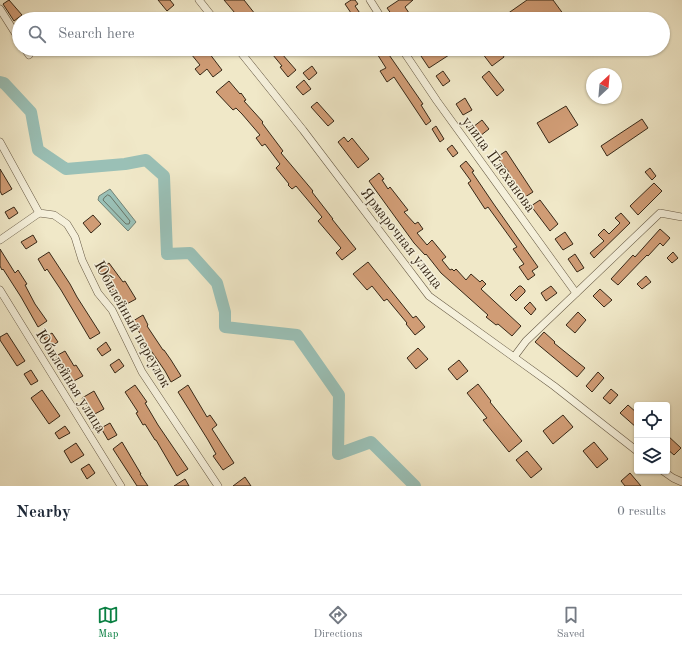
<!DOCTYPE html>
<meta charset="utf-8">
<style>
body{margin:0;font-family:"Old Standard TT",serif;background:#f6f6f7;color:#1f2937}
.controls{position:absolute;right:12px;bottom:12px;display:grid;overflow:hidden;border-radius:4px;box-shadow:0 1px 3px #0004}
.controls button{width:36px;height:36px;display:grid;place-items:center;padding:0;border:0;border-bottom:1px solid #e0e1e3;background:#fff;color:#1f2937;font:20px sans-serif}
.compass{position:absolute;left:586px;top:68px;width:36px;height:36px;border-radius:50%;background:#fff;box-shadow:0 1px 3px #0004;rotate:26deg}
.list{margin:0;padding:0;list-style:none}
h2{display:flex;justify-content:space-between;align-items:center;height:52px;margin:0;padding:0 16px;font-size:17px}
h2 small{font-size:13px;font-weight:400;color:#747a83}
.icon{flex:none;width:22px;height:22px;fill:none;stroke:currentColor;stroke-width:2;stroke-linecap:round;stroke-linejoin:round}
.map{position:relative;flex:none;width:682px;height:486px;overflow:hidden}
.search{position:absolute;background:#fff;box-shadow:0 1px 3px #0004;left:12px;right:12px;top:12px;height:44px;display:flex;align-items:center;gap:10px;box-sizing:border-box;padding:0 14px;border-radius:22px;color:#747a83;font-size:15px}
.sheet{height:108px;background:#fff}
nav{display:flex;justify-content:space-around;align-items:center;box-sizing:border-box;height:56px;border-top:1px solid #e0e1e3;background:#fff;font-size:11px;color:#747a83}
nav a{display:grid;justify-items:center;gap:2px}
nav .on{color:#0b8043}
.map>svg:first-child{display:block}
.water{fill:#9ac0b6;stroke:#728376}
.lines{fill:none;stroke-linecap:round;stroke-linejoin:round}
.shore{stroke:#687466;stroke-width:1}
.river{stroke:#9ac0b6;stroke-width:12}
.building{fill:#d09c75;stroke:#372817}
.street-casing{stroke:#655843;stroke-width:8}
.street{stroke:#f5f0db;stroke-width:7}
.labels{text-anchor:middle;stroke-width:3;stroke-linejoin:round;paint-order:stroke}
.street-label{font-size:15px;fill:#372817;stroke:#f5f0db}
</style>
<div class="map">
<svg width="682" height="486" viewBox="0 0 682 486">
<rect width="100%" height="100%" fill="#f0e8c8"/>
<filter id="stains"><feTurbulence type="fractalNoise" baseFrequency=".005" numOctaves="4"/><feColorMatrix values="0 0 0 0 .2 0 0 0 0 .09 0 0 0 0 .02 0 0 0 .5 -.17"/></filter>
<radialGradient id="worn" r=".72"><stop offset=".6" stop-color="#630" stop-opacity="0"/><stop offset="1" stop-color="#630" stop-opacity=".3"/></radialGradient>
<polygon class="water" points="110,189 136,222 128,231 98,200 99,196"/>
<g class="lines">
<polygon class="shore" points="108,195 110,196 130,221 129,224 126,224 103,200 104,198"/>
<polyline class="river" points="0,82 4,83 31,112 38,150 66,169 125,164 146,160 164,176 167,254 190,253 217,283 225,312 225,327 297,335 339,395 338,454 371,442 415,486"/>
</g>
<g class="building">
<polygon points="9,0 22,15 14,21 3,4"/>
<polygon points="158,0 170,0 174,5 167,11"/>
<polygon points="224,0 244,0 259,19 240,19"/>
<polygon points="351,0 355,0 358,4 355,6 364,19 355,19 345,4"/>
<polygon points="399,0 413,0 405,7 413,19 395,19 387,8"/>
<polygon points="527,0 553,0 564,15 559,19 500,19"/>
<polygon points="187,49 206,49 222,70 213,77 207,69 200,75 195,69 200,65"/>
<polygon points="268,49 288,49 282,54 296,70 288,77 280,67 282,66"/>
<polygon points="374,49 385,49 423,104 421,105 431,121 426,125 394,77 387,82 380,71 386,68"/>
<polygon points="431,49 434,55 443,49 446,49 449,55 429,68 421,56"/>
<polygon points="479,49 512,49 503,55 504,57 492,66"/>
<polygon points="312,66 317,73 309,80 303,73"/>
<polygon points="443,71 450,81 443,86 436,76"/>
<polygon points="489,71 504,90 497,96 482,77"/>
<polygon points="304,80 311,89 303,95 296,87"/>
<polygon points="229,81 240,94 241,93 246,100 244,101 263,122 262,123 283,151 281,153 313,191 312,192 333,219 332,219 356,249 342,260 336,253 341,248 318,221 322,217 296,186 292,189 288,185 289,184 276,168 280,164 265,144 262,146 256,138 260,135 242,114 236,108 233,110 216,92"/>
<polygon points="465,98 472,110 463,115 456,104"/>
<polygon points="317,102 334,121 328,126 311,107"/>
<polygon points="566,106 578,125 549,143 537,123"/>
<polygon points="642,119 648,128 607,156 601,146"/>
<polygon points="482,120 489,129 480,136 473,127"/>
<polygon points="436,126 444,139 440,142 432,129"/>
<polygon points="344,137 348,142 352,138 369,159 358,168 338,142"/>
<polygon points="452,145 458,153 453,157 447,149"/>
<polygon points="506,151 533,192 525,197 506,174 509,172 497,157"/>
<polygon points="466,161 474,171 472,172 493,203 538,267 532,271 535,275 528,280 519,267 524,264 513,249 517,247 488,207 485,209 468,183 471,181 460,166"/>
<polygon points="650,168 656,176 652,180 645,172"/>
<polygon points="0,169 12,189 2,195 0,191"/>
<polygon points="379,173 384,179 382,180 388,189 390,187 408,210 404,212 415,224 418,222 423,229 417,233 427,245 432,240 446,257 442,260 450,270 452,269 454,271 456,269 466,280 471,274 480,282 482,280 486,284 481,289 521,326 512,336 498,324 496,325 486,317 488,315 441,273 426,254 425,255 414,243 369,181"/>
<polygon points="654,183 662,191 638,215 630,206"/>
<polygon points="540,200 558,224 550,231 531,206"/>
<polygon points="14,207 18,213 9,219 5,212"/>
<polygon points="621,213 630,223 594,258 590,253 604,241 598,235 604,229 609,234 620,223 615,218"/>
<polygon points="93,215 101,224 91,233 83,223"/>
<polygon points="660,229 670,238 663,246 660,243 648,256 647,255 618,285 611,279 633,255 635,257"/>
<polygon points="565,232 573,244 563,250 555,239"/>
<polygon points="33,235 37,242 26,249 21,242"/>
<polygon points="0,249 15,273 18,270 27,284 25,285 35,304 47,321 38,327 21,297 3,269 2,270 0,266"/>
<polygon points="49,252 70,284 77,297 100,333 90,339 61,290 47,269 45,271 38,259"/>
<polygon points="673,252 678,258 672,263 667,258"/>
<polygon points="575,254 584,268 577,272 568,259"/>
<polygon points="368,262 413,318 416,316 425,327 415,335 406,324 407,323 387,299 384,301 372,286 367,290 353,274"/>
<polygon points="109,263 123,282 125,281 136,299 123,306 99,270"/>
<polygon points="646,276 651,282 642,289 637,284"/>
<polygon points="519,286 521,286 525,290 525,292 516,301 510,295"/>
<polygon points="551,286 557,293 546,301 541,293"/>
<polygon points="600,289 612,300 604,307 593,296"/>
<polygon points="530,302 536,309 531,315 524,308"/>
<polygon points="578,312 586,320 575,333 566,325"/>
<polygon points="143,315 148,325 147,326 163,350 164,350 171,360 181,376 171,382 165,371 143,339 133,321"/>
<polygon points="544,332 555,342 554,343 585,368 577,377 535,342"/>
<polygon points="7,333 25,361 17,366 0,340 0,337"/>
<polygon points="52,333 58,342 50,347 44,338"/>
<polygon points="106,342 111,350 102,356 97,349"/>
<polygon points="418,348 428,359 416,369 407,358"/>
<polygon points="65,351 74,366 76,365 83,376 72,382 56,356"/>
<polygon points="119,359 124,366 115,373 110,365"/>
<polygon points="459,360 468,371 457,380 448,369"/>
<polygon points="31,370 38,381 31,385 24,374"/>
<polygon points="598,372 604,378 592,392 586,386"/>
<polygon points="478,384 491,401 490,402 522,441 509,452 483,420 487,418 467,393"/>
<polygon points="135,385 147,402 145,403 158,425 188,469 177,476 156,440 155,440 145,424 143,425 136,413 138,412 125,392"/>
<polygon points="188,385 207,417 210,415 217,425 212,429 234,463 223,470 213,456 216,454 208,440 178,392"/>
<polygon points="611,389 618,395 610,404 603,398"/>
<polygon points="42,390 60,416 49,424 31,398"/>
<polygon points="94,391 104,409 93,415 82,398"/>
<polygon points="628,405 637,413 637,428 620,413"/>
<polygon points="563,415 573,427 553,444 543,431"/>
<polygon points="110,423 117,435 108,440 101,428"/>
<polygon points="65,426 70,433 59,439 55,433"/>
<polygon points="667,435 681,448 674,455 667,449"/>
<polygon points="122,442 141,474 140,474 148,486 137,486 113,449"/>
<polygon points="594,442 608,459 597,468 583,451"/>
<polygon points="76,443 84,455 71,463 64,451"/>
<polygon points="527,451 542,469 531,478 516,460"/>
<polygon points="89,464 95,473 87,479 81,469"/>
<polygon points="630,473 641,486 625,486 621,481"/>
<polygon points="245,477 251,486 233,486"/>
<polygon points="185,479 189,486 174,486"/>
</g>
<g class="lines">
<defs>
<g id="street">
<polyline points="199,0 214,19"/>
<polyline points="370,0 382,19"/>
<polyline points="0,9 19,39"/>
<polyline points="25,49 29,55"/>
<polyline points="238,49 303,130 429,296 554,386 637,451"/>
<polyline points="402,49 437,101 576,293"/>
<polyline points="0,142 39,213 54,215 67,224 75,237 82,260 98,293 112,310 142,372 218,486"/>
<polyline points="0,240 39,213"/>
<polyline points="0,290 121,486"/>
<polyline points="514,357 526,341 660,213 682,217"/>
<polyline points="663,471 673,478 682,482"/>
</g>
</defs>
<use href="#street" class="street-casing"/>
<use href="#street" class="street"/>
</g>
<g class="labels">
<g class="street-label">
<text transform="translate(499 164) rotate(54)" y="5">улица Плеханова</text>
<text transform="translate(402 238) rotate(52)" y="5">Ярмарочная улица</text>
<text transform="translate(133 324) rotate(61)" y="5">Юбилейный переулок</text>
<text transform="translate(71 381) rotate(58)" y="5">Юбилейная улица</text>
</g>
</g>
<rect width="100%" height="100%" filter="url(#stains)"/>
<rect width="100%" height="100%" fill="url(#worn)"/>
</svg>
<div class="controls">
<button><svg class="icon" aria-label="locate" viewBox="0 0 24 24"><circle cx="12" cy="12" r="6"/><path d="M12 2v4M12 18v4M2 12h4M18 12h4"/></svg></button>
<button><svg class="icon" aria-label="layers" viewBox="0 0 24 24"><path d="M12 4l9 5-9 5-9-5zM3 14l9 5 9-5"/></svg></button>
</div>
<svg class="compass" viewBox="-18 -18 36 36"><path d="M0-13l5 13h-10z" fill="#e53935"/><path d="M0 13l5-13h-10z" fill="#747a83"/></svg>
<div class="search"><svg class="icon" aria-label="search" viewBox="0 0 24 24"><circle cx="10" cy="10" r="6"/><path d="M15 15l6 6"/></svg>Search here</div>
</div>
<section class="sheet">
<h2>Nearby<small>0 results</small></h2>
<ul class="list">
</ul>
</section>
<nav>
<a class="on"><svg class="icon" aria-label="map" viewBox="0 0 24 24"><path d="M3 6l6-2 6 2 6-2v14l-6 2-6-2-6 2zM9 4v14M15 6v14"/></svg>Map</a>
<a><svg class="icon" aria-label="directions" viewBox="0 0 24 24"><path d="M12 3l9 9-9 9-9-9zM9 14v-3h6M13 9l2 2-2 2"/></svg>Directions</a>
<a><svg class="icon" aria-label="saved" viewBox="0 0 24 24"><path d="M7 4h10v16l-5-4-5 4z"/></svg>Saved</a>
</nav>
